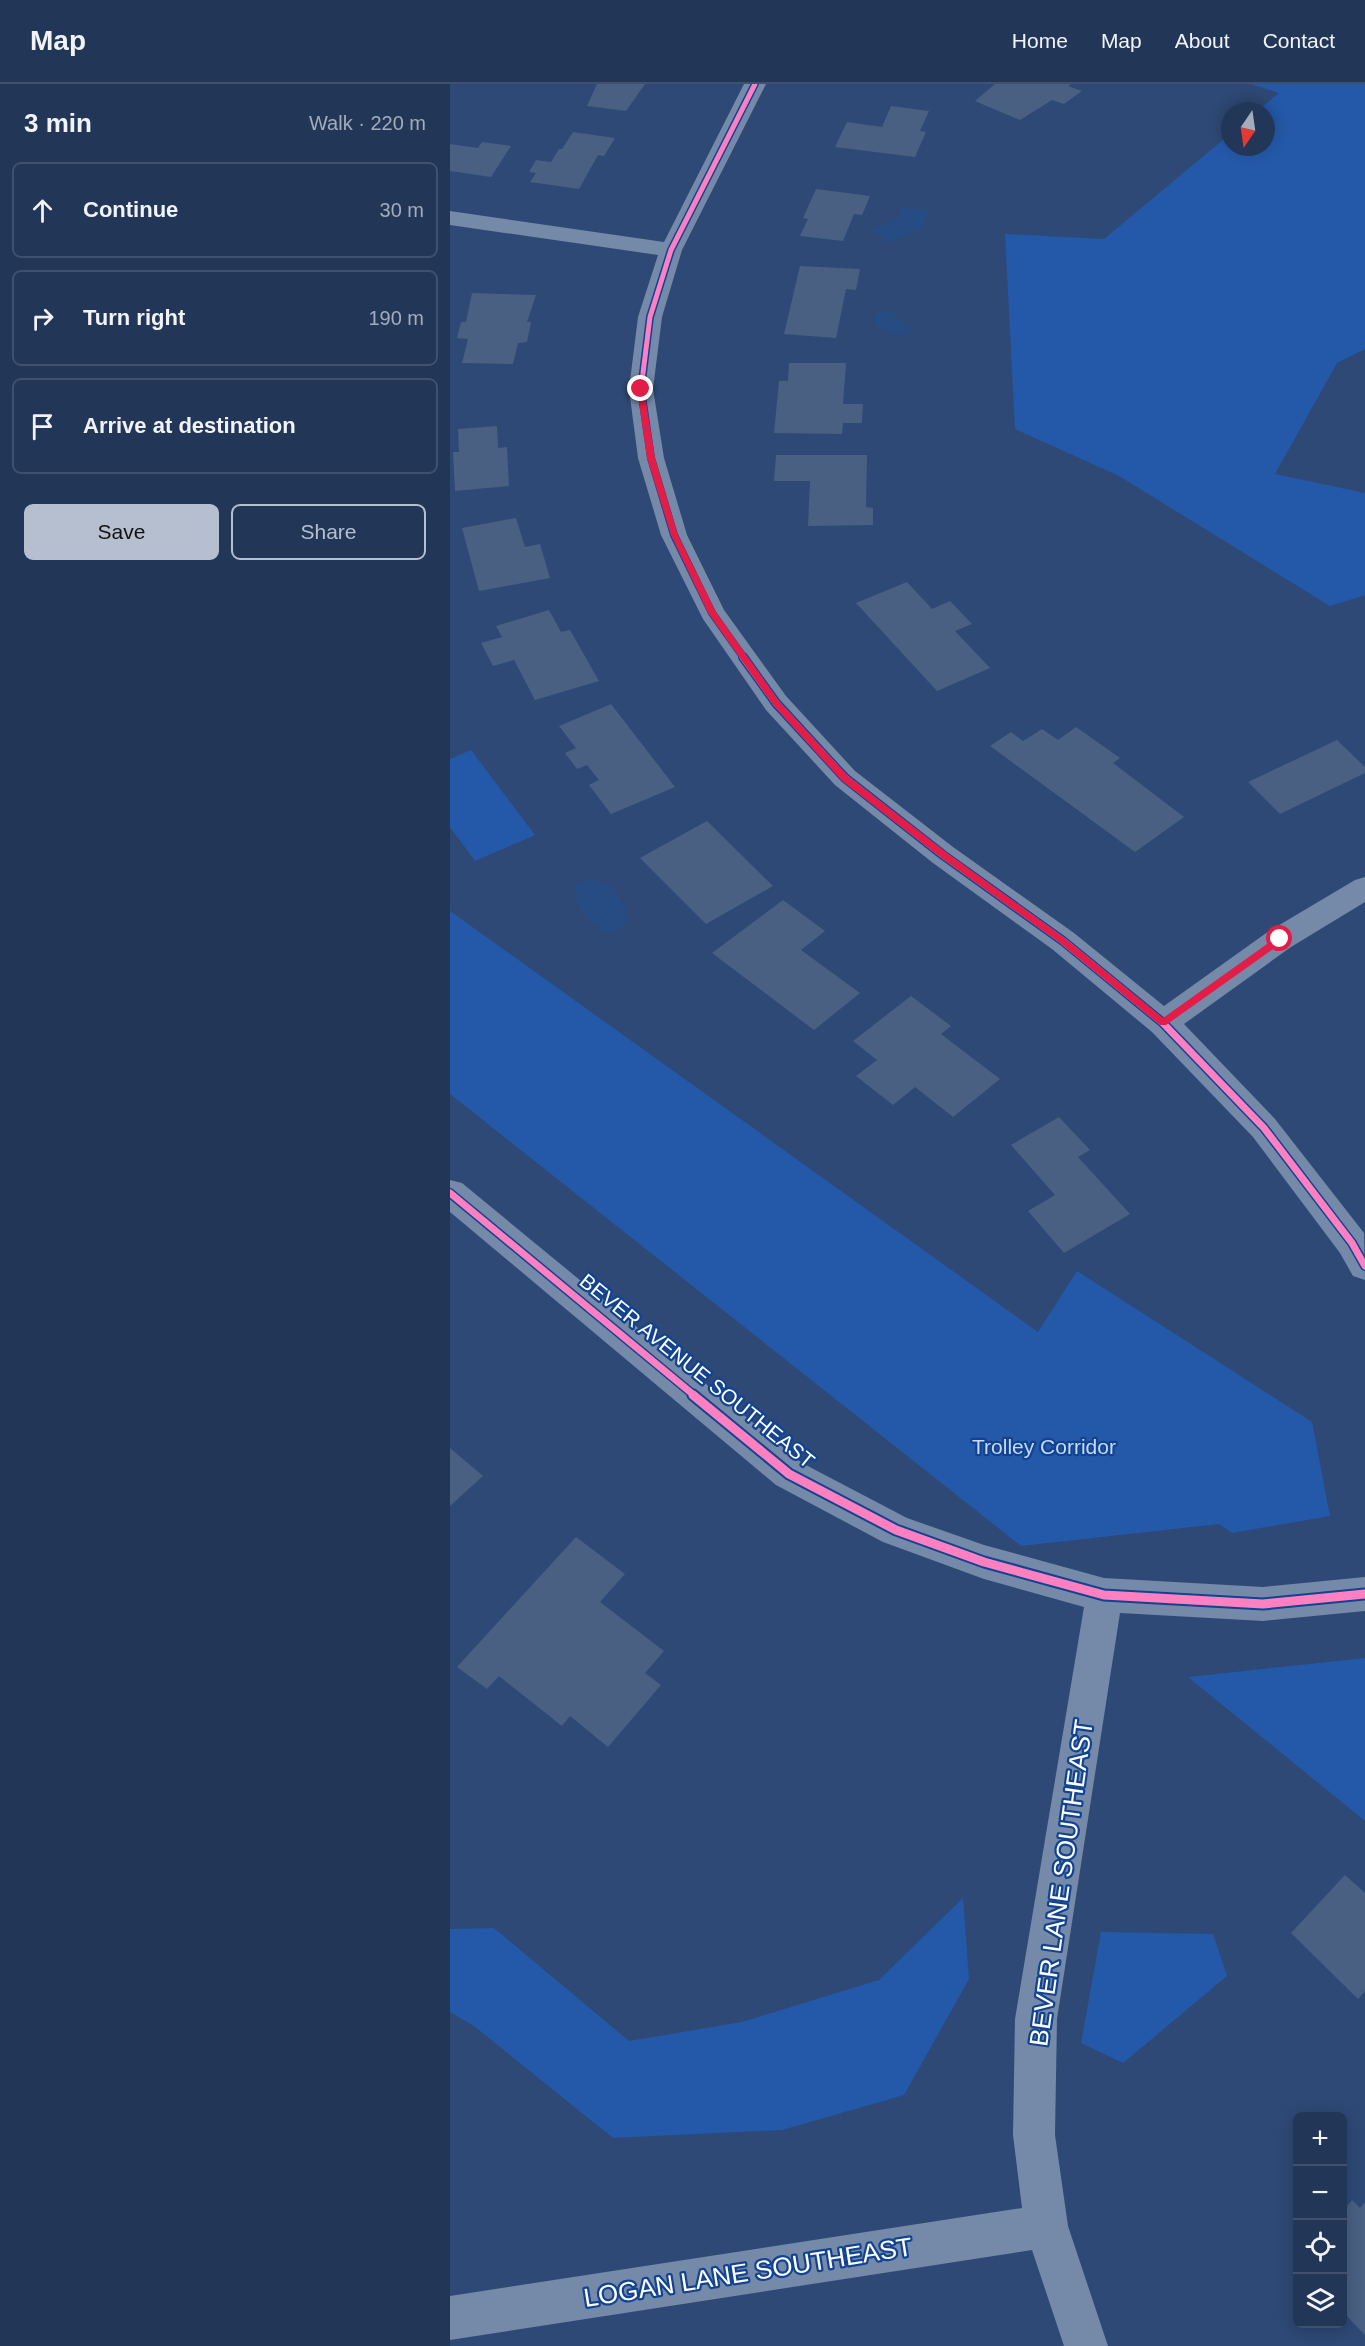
<!DOCTYPE html>
<meta charset="utf-8">
<style>
body{margin:0;font-family:Arial,sans-serif;background:#2e4261;color:#f1f3f6}
.controls{position:absolute;right:18px;bottom:18px;display:grid;overflow:hidden;border-radius:9px;box-shadow:0 3px 15px #0003}
.controls button{width:54px;height:54px;display:grid;place-items:center;padding:0;border:0;border-bottom:2px solid #3f516e;background:#223758;color:#f1f3f6;font:30px sans-serif}
.compass{position:absolute;left:771px;top:18px;width:54px;height:54px;border-radius:50%;background:#223758;box-shadow:0 3px 15px #0003;rotate:193deg}
.stop{position:absolute;width:18px;height:18px;margin:-14px;border:4px solid #e11d48;border-radius:50%;background:#fff}
.stop.end{background:#e11d48;border-color:#fff;box-shadow:0 2px 6px #0008}
.list{margin:0;padding:0;list-style:none}
h2{display:flex;justify-content:space-between;align-items:center;height:78px;margin:0;padding:0 24px;font-size:26px}
h2 small{font-size:20px;font-weight:400;color:#a2acba}
.list li{display:grid;grid-template-columns:39px 1fr auto;gap:18px;align-items:center;box-sizing:border-box;height:96px;margin:0 12px 12px;padding:0 12px;border:2px solid #3f516e;border-radius:9px}
.list b{display:block;font-size:22px;white-space:nowrap}
.list em{font-size:20px;font-style:normal;color:#a2acba}
.actions{display:flex;gap:12px;padding:18px 24px}
.actions a{flex:1;padding:14px 0;border:2px solid #b6bfcf;border-radius:9px;text-align:center;font-size:21px;color:#b6bfcf}
.actions .main{background:#b6bfcf;color:#111}
.icon{flex:none;width:33px;height:33px;fill:none;stroke:currentColor;stroke-width:2;stroke-linecap:round;stroke-linejoin:round}
.map{position:relative;flex:none;width:915px;height:2262px;overflow:hidden}
header{display:flex;align-items:center;gap:36px;box-sizing:border-box;height:84px;padding:0 30px;background:#223758;border-bottom:2px solid #3f516e}
header strong{font-size:28px}
nav{display:flex;gap:33px;margin-inline-start:auto;font-size:21px}
main{display:flex}
aside{flex:1;background:#223758}
.map>svg:first-child{display:block}
.green{fill:#2459a9}
.water{fill:#274c84}
.building{fill:#496083}
.lines{fill:none;stroke-linecap:round;stroke-linejoin:round}
.minor{fill:#758aa8;fill-rule:evenodd}
.cycleway-far2-casing{stroke:#114392;stroke-width:8}
.cycleway-far1-casing{stroke:#114392;stroke-width:10}
.cycleway-casing{stroke:#114392;stroke-width:13}
.cycleway-far2{stroke:#ff80c0;stroke-width:5}
.cycleway-far1{stroke:#ff80c0;stroke-width:7}
.cycleway{stroke:#ff80c0;stroke-width:9}
.route{fill:#e11d48}
.labels{text-anchor:middle;stroke-width:4.5;stroke-linejoin:round;paint-order:stroke}
.street-label{font-size:21px;fill:#fff;stroke:#114392}
.park-label{font-size:21px;fill:#c4dbfd;stroke:#114392}
.near-street-label{font-size:26px;fill:#fff;stroke:#114392}
</style>
<header>
<strong>Map</strong>
<nav><a>Home</a><a>Map</a><a>About</a><a>Contact</a></nav>
</header>
<main>
<aside>
<h2>3 min<small>Walk · 220 m</small></h2>
<ul class="list">
<li><svg class="icon" aria-label="ahead" viewBox="0 0 24 24"><path d="M12 20V5M6 11l6-6 6 6"/></svg><div><b>Continue</b></div><em>30 m</em></li>
<li><svg class="icon" aria-label="right" viewBox="0 0 24 24"><path d="M7 20v-9h11M14 6l5 5-5 5"/></svg><div><b>Turn right</b></div><em>190 m</em></li>
<li><svg class="icon" aria-label="arrive" viewBox="0 0 24 24"><path d="M6 21V4h12l-3 4 3 4H6"/></svg><div><b>Arrive at destination</b></div></li>
</ul>
<div class="actions"><a class="main">Save</a><a>Share</a></div>
</aside>
<div class="map">
<svg width="915" height="2262" viewBox="0 0 915 2262">
<rect width="100%" height="100%" fill="#2e4975"/>
<g class="green">
<polygon points="801,0 915,0 915,265 887,279 825,390 915,409 915,511 880,522 669,392 565,345 555,150 654,155 780,50 780,63 816,63 816,27 807,27 829,9"/>
<polygon points="21,666 85,751 25,777 0,743 0,675"/>
<polygon points="0,827 588,1248 627,1187 862,1338 880,1432 782,1449 769,1440 571,1462 0,1010"/>
<polygon points="915,1574 915,1737 738,1593"/>
<polygon points="513,1814 519,1895 454,2011 332,2046 163,2054 24,1942 0,1928 0,1845 44,1844 179,1957 292,1938 429,1896"/>
<polygon points="651,1848 763,1850 777,1892 673,1979 631,1959"/>
</g>
<g class="water">
<polygon points="452,123 479,126 473,145 437,158 422,145 447,136"/>
<path d="M430 227 443 228 446 235 460 241 459 248C444 254 428 248 423 233Z"/>
<polygon points="142,795 155,801 158,799 177,826 175,827 177,837 166,848 155,848 145,840 142,841 124,814 127,813 125,805 128,799"/>
</g>
<g class="building">
<polygon points="147,0 195,0 176,27 137,22"/>
<polygon points="545,0 621,0 618,2 632,7 614,20 602,16 570,36 525,17"/>
<polygon points="441,22 479,27 470,47 476,48 465,73 385,63 397,38 432,43"/>
<polygon points="123,48 165,54 154,72 148,71 129,105 80,98 86,89 79,88 86,76 101,78 109,65 112,65"/>
<polygon points="32,58 61,62 41,93 0,87 0,60 28,64"/>
<polygon points="366,105 420,112 412,131 404,130 393,157 350,152 358,135 353,134"/>
<polygon points="350,182 410,185 406,206 396,205 386,254 334,250"/>
<polygon points="22,209 86,211 77,238 81,238 77,258 68,259 63,280 12,279 18,255 7,254 11,238 16,238"/>
<polygon points="339,279 396,279 393,320 413,320 412,339 393,339 392,350 324,349 329,297 338,297"/>
<polygon points="47,342 48,364 57,363 59,402 5,407 3,368 9,368 8,345"/>
<polygon points="326,371 417,371 416,423 423,424 423,441 358,442 360,397 324,397"/>
<polygon points="66,434 75,463 90,460 100,494 29,507 12,444"/>
<polygon points="457,498 482,525 500,517 522,540 505,547 540,584 487,607 406,519"/>
<polygon points="99,526 111,548 120,546 149,597 85,616 64,576 43,582 31,559 52,553 46,542"/>
<polygon points="161,620 225,703 161,730 139,701 149,696 137,681 127,685 115,669 126,664 109,642"/>
<polygon points="626,643 670,674 663,679 734,733 685,768 540,662 561,648 573,657 592,645 608,656"/>
<polygon points="887,656 915,683 915,689 830,730 798,698"/>
<polygon points="257,737 323,802 256,840 190,774"/>
<polygon points="333,816 375,847 351,866 410,909 364,946 262,869"/>
<polygon points="461,912 501,942 491,950 550,995 503,1033 465,1003 443,1021 406,992 427,976 403,957"/>
<polygon points="609,1033 640,1066 628,1073 680,1130 614,1169 578,1127 605,1111 561,1061"/>
<polygon points="0,1364 33,1392 0,1422"/>
<polygon points="126,1453 175,1490 150,1518 214,1567 195,1589 211,1601 158,1663 120,1632 112,1642 49,1592 37,1605 7,1583"/>
<polygon points="895,1791 915,1809 915,1907 908,1915 841,1849"/>
<polygon points="902,2116 910,2124 915,2118 915,2251 892,2227 892,2118 897,2122"/>
</g>
<g class="lines">
<g class="minor">
<polygon points="294,0 316,0 232,166 212,233 203,305 214,374 237,451 274,526 336,612 405,687 503,763 624,849 714,922 819,847 905,796 915,793 915,818 841,863 734,940 825,1035 914,1149 915,1196 903,1192 890,1169 803,1053 702,948 602,865 483,779 385,701 316,626 253,535 211,451 188,374 179,305 188,233 208,171 0,141 0,127 214,158"/>
<polygon points="0,1096 12,1099 352,1379 457,1434 534,1461 654,1494 813,1503 915,1493 915,1527 813,1537 670,1529 607,1935 605,2051 618,2142 658,2262 614,2262 582,2166 0,2256 0,2212 572,2124 563,2051 565,1935 634,1523 534,1495 433,1458 326,1401 0,1128"/>
</g>
<defs>
<polyline id="cycleway-far2" points="294,574 262,529 224,451 201,374 191,305 200,233 221,166 305,0"/>
<g id="cycleway-far1">
<polyline points="293,573 326,619 395,694 493,771 613,857 713,939 814,1044 902,1159 915,1182"/>
<polyline points="0,1109 245,1312"/>
</g>
<polyline id="cycleway" points="243,1311 339,1390 446,1446 534,1478 654,1511 813,1520 915,1510"/>
</defs>
<use href="#cycleway-far2" class="cycleway-far2-casing"/>
<use href="#cycleway-far1" class="cycleway-far1-casing"/>
<use href="#cycleway" class="cycleway-casing"/>
<use href="#cycleway-far2" class="cycleway-far2"/>
<use href="#cycleway-far1" class="cycleway-far1"/>
<use href="#cycleway" class="cycleway"/>
</g>
<polygon class="route" points="191,303 194,305 205,374 228,451 266,528 329,617 398,692 496,768 616,855 713,934 827,853 833,853 833,858 716,941 710,941 610,859 490,773 392,697 323,621 258,529 221,451 197,374 187,305"/>
<g class="labels">
<g class="street-label">
<text transform="translate(247 1287) rotate(39)" y="7">BEVER AVENUE SOUTHEAST</text>
</g>
<g class="park-label">
<text x="594" y="1370">Trolley Corridor</text>
</g>
<g class="near-street-label">
<text transform="translate(611 1799) rotate(-82)" y="9">BEVER LANE SOUTHEAST</text>
<text transform="translate(298 2188) rotate(-9)" y="9">LOGAN LANE SOUTHEAST</text>
</g>
</g>
</svg>
<div class="controls">
<button>+</button>
<button>−</button>
<button><svg class="icon" aria-label="locate" viewBox="0 0 24 24"><circle cx="12" cy="12" r="6"/><path d="M12 2v4M12 18v4M2 12h4M18 12h4"/></svg></button>
<button><svg class="icon" aria-label="layers" viewBox="0 0 24 24"><path d="M12 4l9 5-9 5-9-5zM3 14l9 5 9-5"/></svg></button>
</div>
<svg class="compass" viewBox="-18 -18 36 36"><path d="M0-13l5 13h-10z" fill="#e53935"/><path d="M0 13l5-13h-10z" fill="#a2acba"/></svg>
<div class="stop" style="left:830px;top:855px"></div>
<div class="stop end" style="left:191px;top:305px"></div>
</div>
</main>
